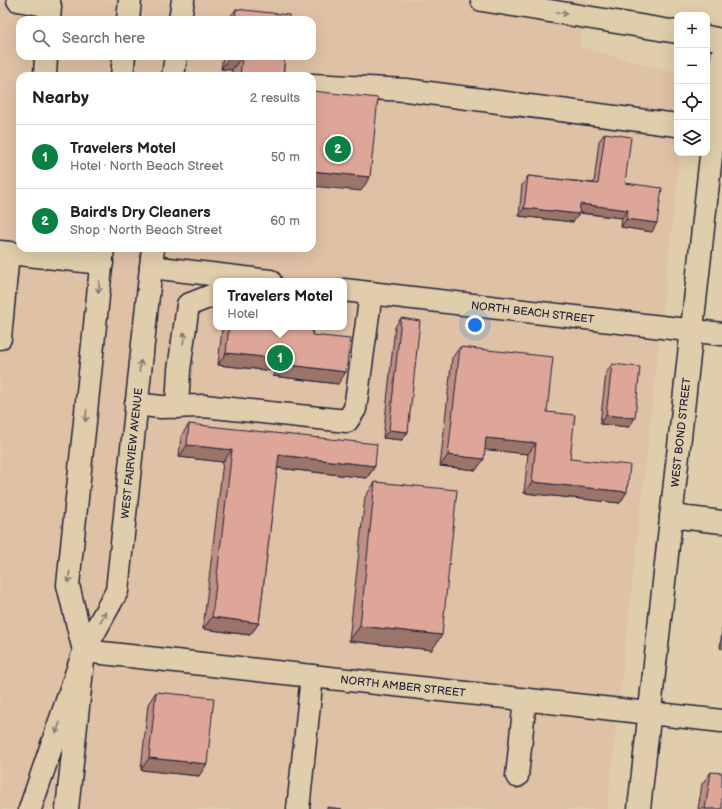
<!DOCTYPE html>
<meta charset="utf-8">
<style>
body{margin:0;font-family:"Balsamiq Sans",sans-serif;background:#f6f6f6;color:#202124}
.controls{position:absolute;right:12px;top:12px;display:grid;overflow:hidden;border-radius:8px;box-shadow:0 4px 16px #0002}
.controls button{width:36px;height:36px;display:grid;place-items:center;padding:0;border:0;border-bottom:1px solid #e0e0e0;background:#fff;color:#202124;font:20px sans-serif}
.you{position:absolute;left:475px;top:325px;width:14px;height:14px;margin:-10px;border:3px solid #fff;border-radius:50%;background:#1a73e8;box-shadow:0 0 0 6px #1a73e833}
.badge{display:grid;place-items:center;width:26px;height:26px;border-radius:50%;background:#0b8043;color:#fff;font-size:13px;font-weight:700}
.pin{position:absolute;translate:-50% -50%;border:2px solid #fff;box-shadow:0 1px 4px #0006}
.popup{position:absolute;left:213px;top:278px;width:134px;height:52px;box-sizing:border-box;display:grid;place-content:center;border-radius:8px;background:#fff;filter:drop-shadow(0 1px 3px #0005);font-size:13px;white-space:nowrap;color:#757577}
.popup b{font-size:15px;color:#202124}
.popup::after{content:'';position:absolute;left:50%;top:100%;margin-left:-8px;border:8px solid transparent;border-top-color:#fff}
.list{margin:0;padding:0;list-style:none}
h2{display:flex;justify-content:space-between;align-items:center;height:52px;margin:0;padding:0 16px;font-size:17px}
h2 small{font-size:13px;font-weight:400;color:#757577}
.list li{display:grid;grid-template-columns:26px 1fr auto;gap:12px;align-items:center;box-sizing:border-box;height:64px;padding:0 16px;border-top:1px solid #e0e0e0}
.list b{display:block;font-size:15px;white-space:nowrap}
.list p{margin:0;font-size:13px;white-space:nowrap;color:#757577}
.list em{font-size:13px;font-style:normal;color:#757577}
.icon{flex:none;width:22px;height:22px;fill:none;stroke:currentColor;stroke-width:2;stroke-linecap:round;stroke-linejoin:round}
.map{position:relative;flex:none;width:722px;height:809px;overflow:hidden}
.search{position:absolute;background:#fff;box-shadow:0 4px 16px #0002;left:16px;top:16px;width:300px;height:44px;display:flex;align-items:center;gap:10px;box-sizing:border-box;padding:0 14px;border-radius:12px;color:#757577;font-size:15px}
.panel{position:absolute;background:#fff;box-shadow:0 4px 16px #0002;left:16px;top:72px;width:300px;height:180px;border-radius:12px}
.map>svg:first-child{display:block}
.built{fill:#dfc1a5;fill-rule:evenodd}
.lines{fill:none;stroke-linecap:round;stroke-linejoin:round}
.minor-casing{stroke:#22223b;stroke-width:25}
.major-casing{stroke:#22223b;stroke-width:25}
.highway-casing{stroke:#22223b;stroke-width:25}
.minor{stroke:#dfcdab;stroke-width:22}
.major{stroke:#dfcdab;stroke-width:22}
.highway{stroke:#dfcdab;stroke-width:22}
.wall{fill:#bf8f83;stroke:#22223b}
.shaded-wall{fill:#9b746a;stroke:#22223b}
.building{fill:#dea698;stroke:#22223b}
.oneway{stroke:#807873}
.labels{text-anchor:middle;stroke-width:4;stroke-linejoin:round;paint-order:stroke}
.street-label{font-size:11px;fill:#22223b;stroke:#dfcdab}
</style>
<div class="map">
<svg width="722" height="809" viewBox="0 0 722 809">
<rect width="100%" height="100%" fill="#dfcdab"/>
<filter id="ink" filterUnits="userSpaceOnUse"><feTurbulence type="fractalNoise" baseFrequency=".025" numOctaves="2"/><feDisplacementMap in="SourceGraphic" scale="8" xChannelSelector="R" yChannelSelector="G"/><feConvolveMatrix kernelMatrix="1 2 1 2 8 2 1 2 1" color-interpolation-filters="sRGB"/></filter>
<g filter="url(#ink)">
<path class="built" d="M0 0H587L579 47 677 73V153H680L607 809H0ZM20 20H312V56H20ZM20 76H312V248H20ZM216 281H344V327H216Z"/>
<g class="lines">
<defs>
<g id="minor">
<polyline points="18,0 50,6 49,20"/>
<polyline points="45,76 46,56"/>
<polyline points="312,85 406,90 677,125"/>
<polyline points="0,252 102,263"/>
<polyline points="151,267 270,281"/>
<path id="s1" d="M344 290 722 334"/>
<polyline points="0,338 8,253"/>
<polyline points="136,404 161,407 204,406 347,421 355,409 371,293"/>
<polyline points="177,407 179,370 188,305 216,294"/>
<polyline points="671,516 722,522"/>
<path id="s2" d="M84 651 722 721"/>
<polyline points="517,776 525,700"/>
<polyline points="298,809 312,676"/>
<path id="s3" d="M639 809 722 56"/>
</g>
<g id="major">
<polyline points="482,0 677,32"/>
<polyline points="128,20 130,0"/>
<polyline points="180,20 183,0"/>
<polyline points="707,37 722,40"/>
<polyline points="122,76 124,56"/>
<polyline points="173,76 176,56"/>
<path id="s4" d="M84 651 117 591 153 248"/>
<polyline points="67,809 84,651 68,585 103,248"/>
</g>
<polyline id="highway" points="30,809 84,651"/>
</defs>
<use href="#minor" class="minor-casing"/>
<use href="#major" class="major-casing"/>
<use href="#highway" class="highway-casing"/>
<use href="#minor" class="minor"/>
<use href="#major" class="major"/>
<use href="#highway" class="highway"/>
</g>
<g class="wall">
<polygon points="236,9 289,20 228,20"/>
<polygon points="223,56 285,56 283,76 232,76 232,70 221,69"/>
<polygon points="605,133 625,183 652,232 621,227 622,218 579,213 573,222 519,216 522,185 528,176 594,183 599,141"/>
<polygon points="401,318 408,432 402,440 383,438 395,327"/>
<polygon points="223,327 313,327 312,335 338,384 273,376 274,371 218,365 222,329"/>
<polygon points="460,347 547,412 570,459 620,503 524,493 528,454 485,449 476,470 440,466 452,358"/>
<polygon points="612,364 629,427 600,424 606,373"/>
<polygon points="189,424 375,466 367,478 277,468 259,623 250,635 203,629 223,462 179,457 181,436"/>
<polygon points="375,482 432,650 349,641 365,497"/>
<polygon points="722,629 722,649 720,648"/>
<polygon points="156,692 199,776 141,770 148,704"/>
<polygon points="711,772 722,809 698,809 702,784"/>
</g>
<g class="shaded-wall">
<polygon points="230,56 242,56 232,70 221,69"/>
<polygon points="312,171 370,177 361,191 312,186"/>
<polygon points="580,204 628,210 622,218 574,212"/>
<polygon points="524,208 579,214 573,222 519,216"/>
<polygon points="626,219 657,223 652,232 621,227"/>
<polygon points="226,353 282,359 274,371 218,365"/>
<polygon points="281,364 346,372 338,384 273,376"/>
<polygon points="606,415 635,418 629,427 600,424"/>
<polygon points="389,430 408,432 402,440 383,438"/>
<polygon points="486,438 536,443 528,454 479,449"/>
<polygon points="187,445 232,450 223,462 179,457"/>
<polygon points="279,455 375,466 367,478 270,467"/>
<polygon points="448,455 484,459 476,470 440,466"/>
<polygon points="532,482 627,492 620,503 524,493"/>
<polygon points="212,617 259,623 250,635 203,629"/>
<polygon points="360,626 442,635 432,650 349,641"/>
<polygon points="149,758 207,764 199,776 141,770"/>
</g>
<g class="building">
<polygon points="236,9 289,15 289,20 235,20"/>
<polygon points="242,56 285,56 283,76 240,76"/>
<polygon points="312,91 378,98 370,177 312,171"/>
<polygon points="605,133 631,137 625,183 662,188 657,223 626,219 628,210 580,204 579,214 524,208 528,176 598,184"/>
<polygon points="401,318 420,321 408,432 389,430"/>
<polygon points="229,327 313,327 312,335 350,339 346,372 281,364 282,359 226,353"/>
<polygon points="460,347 553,357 547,412 575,415 570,459 630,465 627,492 532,482 536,443 486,438 484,459 448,455"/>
<polygon points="612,364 640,367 635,418 606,415"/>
<polygon points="189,424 377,444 375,466 279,455 259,623 212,617 232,450 187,445"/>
<polygon points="375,482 457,490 442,635 360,626"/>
<polygon points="156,692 214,698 207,764 149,758"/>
<polygon points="711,772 722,773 722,809 705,809"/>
<polygon points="327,807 342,809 327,809"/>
</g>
<defs><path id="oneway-shaft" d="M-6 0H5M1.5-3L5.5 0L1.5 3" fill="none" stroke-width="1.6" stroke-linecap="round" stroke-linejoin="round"/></defs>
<g class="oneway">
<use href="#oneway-shaft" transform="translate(562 13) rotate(9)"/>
<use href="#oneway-shaft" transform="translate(99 287) rotate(96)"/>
<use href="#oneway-shaft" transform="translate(184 338) rotate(-82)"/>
<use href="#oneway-shaft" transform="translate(140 366) rotate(-84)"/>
<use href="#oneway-shaft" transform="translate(86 416) rotate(96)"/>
<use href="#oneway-shaft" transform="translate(69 577) rotate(96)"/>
<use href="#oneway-shaft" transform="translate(103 617) rotate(-61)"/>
<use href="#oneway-shaft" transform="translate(58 728) rotate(109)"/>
</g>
</g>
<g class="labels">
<g class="street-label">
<text dy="4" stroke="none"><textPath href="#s1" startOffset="190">NORTH BEACH STREET</textPath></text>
<text dy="4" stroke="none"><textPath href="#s3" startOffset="379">WEST BOND STREET</textPath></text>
<text dy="4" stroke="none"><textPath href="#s4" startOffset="207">WEST FAIRVIEW AVENUE</textPath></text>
<text dy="4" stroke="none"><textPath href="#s2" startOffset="321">NORTH AMBER STREET</textPath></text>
</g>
</g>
</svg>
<div class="controls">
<button>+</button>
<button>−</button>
<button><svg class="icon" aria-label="locate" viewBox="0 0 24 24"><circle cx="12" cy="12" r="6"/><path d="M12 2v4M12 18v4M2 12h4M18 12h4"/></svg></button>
<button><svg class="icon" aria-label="layers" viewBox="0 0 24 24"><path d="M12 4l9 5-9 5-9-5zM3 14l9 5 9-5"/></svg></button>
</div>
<div class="you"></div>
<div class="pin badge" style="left:280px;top:358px">1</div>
<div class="popup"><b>Travelers Motel</b>Hotel</div>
<div class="pin badge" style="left:338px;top:149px">2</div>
<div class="search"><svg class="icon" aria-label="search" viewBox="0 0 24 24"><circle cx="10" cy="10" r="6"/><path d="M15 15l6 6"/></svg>Search here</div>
<section class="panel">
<h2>Nearby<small>2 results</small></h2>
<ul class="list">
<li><span class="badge">1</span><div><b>Travelers Motel</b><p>Hotel · North Beach Street</p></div><em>50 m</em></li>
<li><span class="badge">2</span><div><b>Baird's Dry Cleaners</b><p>Shop · North Beach Street</p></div><em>60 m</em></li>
</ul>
</section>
</div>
